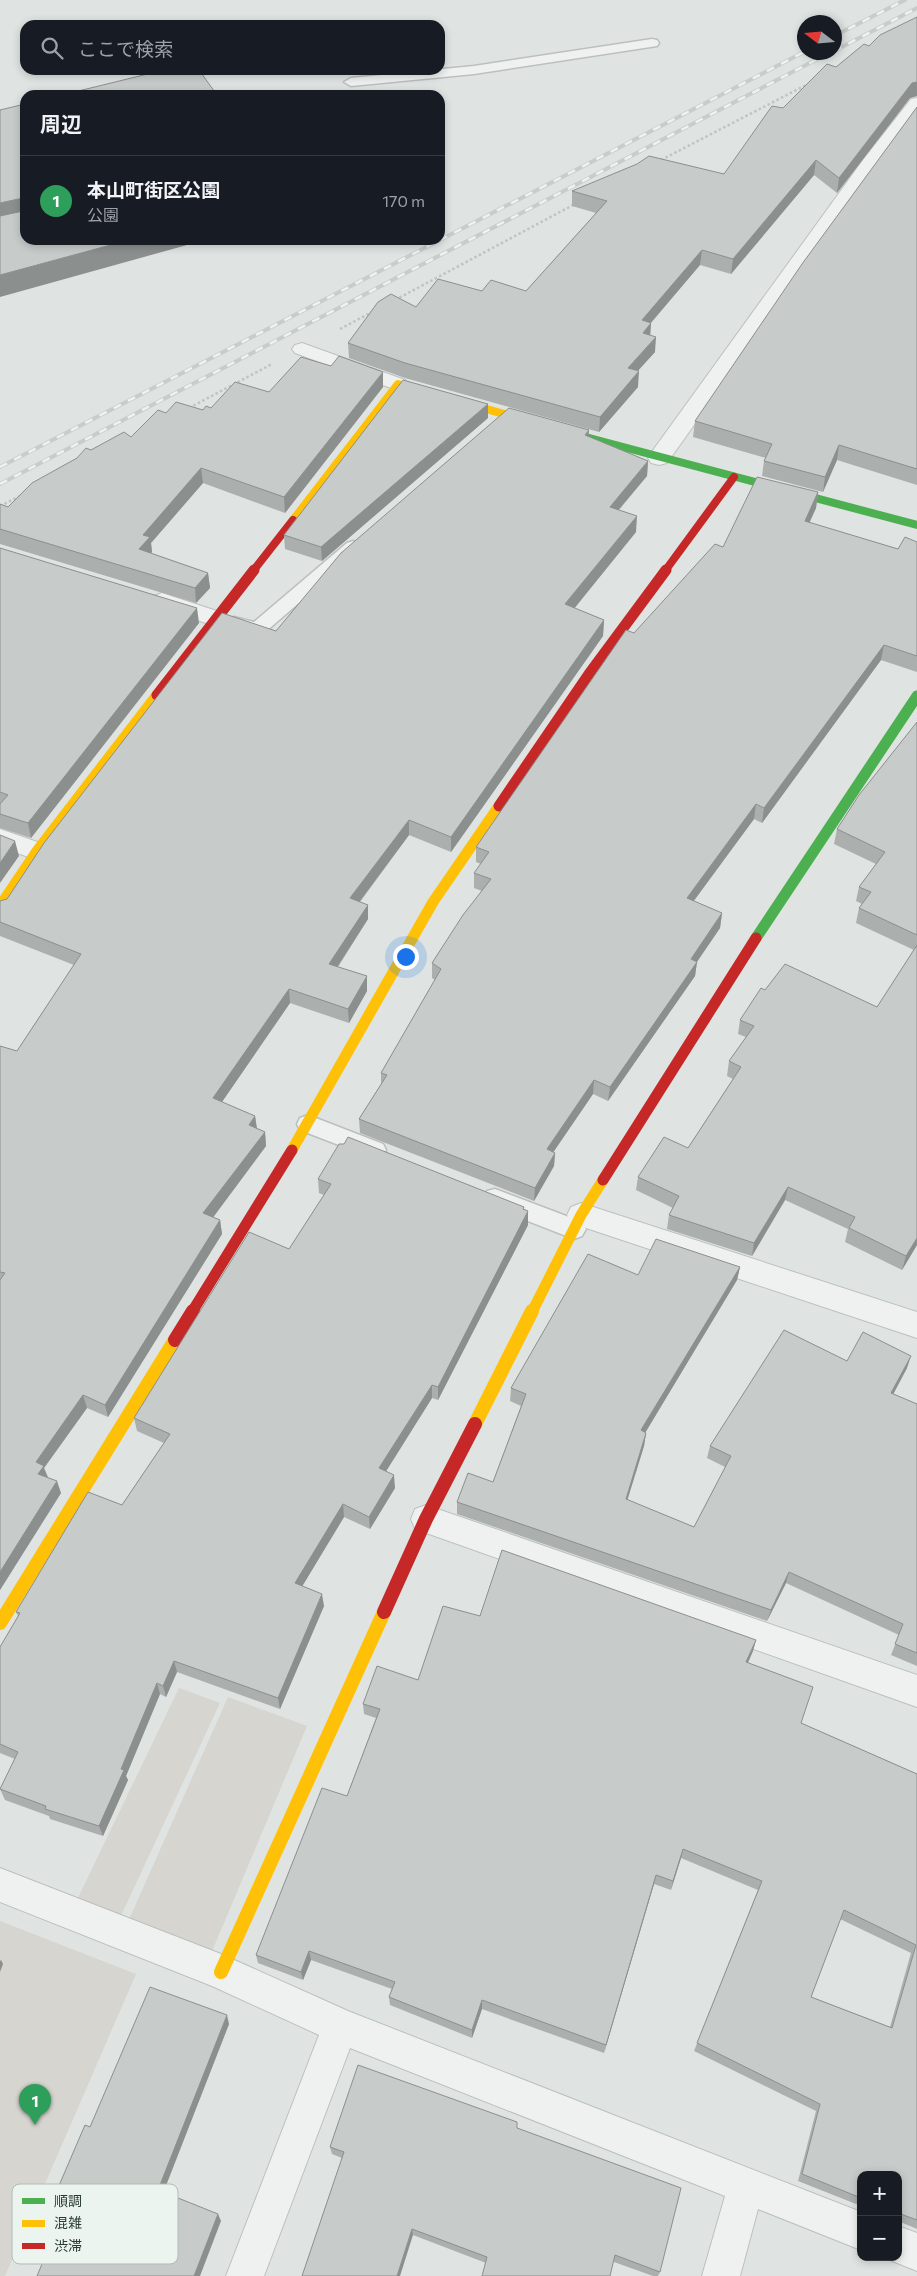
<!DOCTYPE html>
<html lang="ja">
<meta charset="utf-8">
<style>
body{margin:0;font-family:Commissioner,"Noto Sans JP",sans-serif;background:#20242c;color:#f1f3f6}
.controls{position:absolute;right:15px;bottom:15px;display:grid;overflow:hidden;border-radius:10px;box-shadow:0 2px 8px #0003}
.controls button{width:45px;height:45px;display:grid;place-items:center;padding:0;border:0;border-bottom:1px solid #363941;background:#171b24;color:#f1f3f6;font:25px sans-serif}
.compass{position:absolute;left:797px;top:15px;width:45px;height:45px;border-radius:50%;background:#171b24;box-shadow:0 2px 8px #0003;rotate:286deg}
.you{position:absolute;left:405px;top:956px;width:18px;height:18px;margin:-12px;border:4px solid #fff;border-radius:50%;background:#1a73e8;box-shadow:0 0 0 8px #1a73e833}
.badge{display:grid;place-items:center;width:32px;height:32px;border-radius:50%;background:#687670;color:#fff;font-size:16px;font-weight:700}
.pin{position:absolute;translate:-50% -41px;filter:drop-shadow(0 1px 2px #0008)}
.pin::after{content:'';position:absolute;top:26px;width:18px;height:15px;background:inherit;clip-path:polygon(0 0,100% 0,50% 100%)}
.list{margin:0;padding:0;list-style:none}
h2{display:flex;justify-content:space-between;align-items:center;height:65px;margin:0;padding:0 20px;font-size:21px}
h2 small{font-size:16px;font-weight:400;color:#9ea1a6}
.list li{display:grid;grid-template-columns:32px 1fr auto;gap:15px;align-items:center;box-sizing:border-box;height:90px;padding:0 20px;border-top:1px solid #363941}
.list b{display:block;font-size:19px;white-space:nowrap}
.list p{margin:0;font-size:16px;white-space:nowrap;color:#9ea1a6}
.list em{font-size:16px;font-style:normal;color:#9ea1a6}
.icon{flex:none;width:28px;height:28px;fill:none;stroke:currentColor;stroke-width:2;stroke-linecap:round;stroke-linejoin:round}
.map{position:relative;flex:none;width:917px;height:2276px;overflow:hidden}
.search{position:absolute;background:#171b24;box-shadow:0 2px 8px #0003;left:20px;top:20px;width:425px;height:55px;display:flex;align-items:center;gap:12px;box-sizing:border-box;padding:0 18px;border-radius:15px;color:#9ea1a6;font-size:19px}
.panel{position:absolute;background:#171b24;box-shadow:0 2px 8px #0003;left:20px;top:90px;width:425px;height:155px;border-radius:15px}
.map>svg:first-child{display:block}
.green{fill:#d6d5cf}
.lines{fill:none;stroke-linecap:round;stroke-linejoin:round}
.lane-casing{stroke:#bbc0be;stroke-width:3}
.street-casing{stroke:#bbc0be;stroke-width:2}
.path{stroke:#bfc4c1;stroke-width:2.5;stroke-dasharray:2.5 2.5;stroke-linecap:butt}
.lane{fill:#eff1f0;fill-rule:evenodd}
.street{fill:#eff1f0;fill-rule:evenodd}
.fast-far1{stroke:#4caf50;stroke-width:8}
.fast{stroke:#4caf50;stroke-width:11}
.slow-far2{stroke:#ffc107;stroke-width:8}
.slow-far1{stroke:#ffc107;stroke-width:11}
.slow{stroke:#ffc107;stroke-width:14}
.jam-far2{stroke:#c62828;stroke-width:8}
.jam-far1{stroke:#c62828;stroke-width:11}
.jam{stroke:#c62828;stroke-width:14}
.rail-casing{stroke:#c8ccca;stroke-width:4}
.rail{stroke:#ecf4f0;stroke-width:2.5;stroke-dasharray:8;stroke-linecap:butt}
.wall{fill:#abafae;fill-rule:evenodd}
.shaded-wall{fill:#8b8f8d}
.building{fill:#c7ccca;stroke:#8b8f8d;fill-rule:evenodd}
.key{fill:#ecf4f0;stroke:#b1bcb7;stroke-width:1}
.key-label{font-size:14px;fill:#283b32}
</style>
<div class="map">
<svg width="917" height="2276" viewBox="0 0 917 2276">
<rect width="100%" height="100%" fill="#dfe4e2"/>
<g class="green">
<polygon points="179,1688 220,1703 119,1920 76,1902"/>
<polygon points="228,1697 307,1726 210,1956 127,1924"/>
<polygon points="0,1921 136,1974 5,2276 0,2276"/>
</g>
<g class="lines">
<defs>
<g id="lane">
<polygon points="652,39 657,40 659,43 657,46 474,74 351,86 344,82 351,78 474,66"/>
<polygon points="353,541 359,543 362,547 359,551 264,633 257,635 227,627 225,623 227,619 234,617 254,622 347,543"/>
<polygon points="308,1115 383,1144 386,1150 383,1156 375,1159 300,1130 297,1124 300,1118"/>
<polygon points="495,1189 582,1222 586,1229 582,1236 574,1239 487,1205 484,1198 487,1191"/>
</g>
<g id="street">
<polygon points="917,98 917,115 877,168 667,463 659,465 651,463 648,458 651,453 863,160 911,99"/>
<polygon points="302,343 405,380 408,384 405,388 398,390 391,388 295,353 292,349 295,345"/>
<polygon points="162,593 226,614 229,619 226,624 218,627 154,606 151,601 154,596"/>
<polygon points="0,829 46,845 49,851 46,857 37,860 0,847"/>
<polygon points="581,1203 917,1312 917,1338 571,1223 567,1215 571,1207"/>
<polygon points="426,1505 917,1675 917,1707 415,1529 411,1519 415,1509"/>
<polygon points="0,1868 221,1954 348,2011 861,2212 861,2250 758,2209 740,2276 702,2276 725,2196 350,2048 264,2276 226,2276 319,2035 212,1986 0,1902"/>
<polygon points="898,2226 917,2233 917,2271 885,2258 898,2257"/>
</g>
</defs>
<use href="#lane" class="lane-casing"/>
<use href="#street" class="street-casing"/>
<g class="path">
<polyline points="661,160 808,84"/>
<polyline points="395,300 575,204"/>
<polyline points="340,329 374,311"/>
<polyline points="189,408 272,364"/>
<polyline points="0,506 22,495"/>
</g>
<use href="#lane" class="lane"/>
<use href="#street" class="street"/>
<polyline class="fast-far1" points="578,435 917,525"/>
<polyline class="fast" points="756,938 917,696"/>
<polyline class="slow-far2" points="293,520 398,384 578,435"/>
<g class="slow-far1">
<polyline points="0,906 37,851 157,695"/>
<polyline points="292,1150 433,902 499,806"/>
<polyline points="532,1312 581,1215 603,1180"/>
</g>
<g class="slow">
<polyline points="475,1424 532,1311"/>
<polyline points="0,1623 175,1340"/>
<polyline points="221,1972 384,1612"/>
</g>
<g class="jam-far2">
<polyline points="253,571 293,520"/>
<polyline points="665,571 734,477"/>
</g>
<g class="jam-far1">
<polyline points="157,695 254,570"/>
<polyline points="499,806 589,674 666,570"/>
<polyline points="603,1180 756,938"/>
<polyline points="192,1312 292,1150"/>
</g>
<g class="jam">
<polyline points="175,1340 193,1311"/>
<polyline points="384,1612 426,1519 475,1424"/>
</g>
<defs>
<g id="rail">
<polyline points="834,36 905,0"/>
<polyline points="834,51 917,8"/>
<polyline points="440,240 804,52"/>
<polyline points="0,467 440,240"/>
<polyline points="0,484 831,52"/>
</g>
</defs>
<use href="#rail" class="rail-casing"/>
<use href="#rail" class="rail"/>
</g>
<g class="wall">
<polygon points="917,17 917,96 910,98 837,193 814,175 731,274 700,265 651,323 650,335 655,352 637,371 638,387 599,432 405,378 349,358 348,343 416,307 482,291 526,291 596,213 572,206 572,191 724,174 783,108 836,67"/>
<polygon points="917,107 917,485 837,460 823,492 762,476 764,461 766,458 693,437 695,421"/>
<polygon points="383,387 285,513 203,483 151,543 152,552 151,553 208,573 210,588 196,603 0,544 0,504 8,507 91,450 131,437 166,413 203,410 269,392"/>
<polygon points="488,418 322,561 285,549 284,535"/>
<polygon points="589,437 648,461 647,476 619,510 636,532 574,608 604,620 603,636 451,852 409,835 360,902 368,905 368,919 338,967 367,991 349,1023 290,1003 222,1102 255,1116 257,1128 265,1132 266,1146 213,1217 220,1220 222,1234 108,1417 87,1408 44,1468 48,1477 61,1493 0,1590 0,1046 17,1051 74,965 0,936 0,901 7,899 276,631"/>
<polygon points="818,492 816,508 809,523 898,549 917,542 917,672 881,660 762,823 754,819 693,901 722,913 720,928 697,962 695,976 608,1101 593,1094 553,1152 555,1153 554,1166 534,1201 360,1133 359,1119 381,1084 381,1073 435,980 432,978 432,963 482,891 474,888 474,873 481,864 476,862 476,847 634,633 723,547"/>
<polygon points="0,548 199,623 31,838 0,828"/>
<polygon points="917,722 917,1245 902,1270 845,1242 848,1229 785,1200 752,1256 667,1229 669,1215 673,1208 636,1190 638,1177 688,1148 733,1079 727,1076 729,1061 746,1037 738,1034 740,1020 765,990 877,1007 914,950 856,923 859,908 862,904 856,901 859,887 876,864 834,844 837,829"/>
<polygon points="318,1179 524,1207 524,1209 528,1211 528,1225 438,1400 432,1398 386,1471 395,1488 370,1529 344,1517 302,1586 324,1606 280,1709 177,1672 166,1697 160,1694 126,1776 128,1780 103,1836 50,1819 49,1816 5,1800 0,1789 15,1759 0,1753 0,1647 18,1616 16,1612 122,1505 164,1443 137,1431 134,1418 289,1249 324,1195 319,1193"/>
<polygon points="740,1267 737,1280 645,1433 646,1433 644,1446 627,1500 694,1527 725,1467 707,1458 710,1446 847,1361 907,1368 893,1394 917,1404 917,1666 891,1655 899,1635 786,1583 767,1621 457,1514 457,1502 493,1482 521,1406 510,1401 511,1388 638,1275"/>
<path d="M480 1616 756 1640 753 1651 748 1663 801 1723 917 1774V2229L898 2221V2175H861V2206L798 2181 816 2111 694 2051 758 1890 681 1858 671 1890 654 1884 604 2053 482 2009 472 2038 390 2005 389 1997 392 1989 311 1960 303 1980 258 1963 256 1955 347 1796 376 1718 364 1714 363 1704 418 1680ZM840 1919 911 1953 890 2027 811 1997Z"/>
<polygon points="229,2024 163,2192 221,2221 49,2248 41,2245 36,2239 90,2127"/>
<polygon points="517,2128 660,2272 658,2276 653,2276 614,2262 486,2263 413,2235 342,2158 332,2154 330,2147"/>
</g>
<g class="shaded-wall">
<polygon points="917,82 917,96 910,98 837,193 839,178 912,83"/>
<polygon points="816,160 814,175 731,274 733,259"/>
<polygon points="23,198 25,212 0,224 0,203"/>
<polygon points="129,240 205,240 0,297 0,275"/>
<polygon points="702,250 700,265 648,326 651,323 650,338 642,348 642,320"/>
<polygon points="656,337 655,352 627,383 628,368"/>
<polygon points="639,371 638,387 599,432 600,417"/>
<polygon points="383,372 383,387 285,513 284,497"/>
<polygon points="488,404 488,418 322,561 321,547"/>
<polygon points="589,430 588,446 585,435"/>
<polygon points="839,445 837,460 823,492 825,477"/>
<polygon points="648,461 647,476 608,522 610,507"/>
<polygon points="201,468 203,483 151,543 152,552 141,565 139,549 143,535"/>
<polygon points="818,492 816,508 803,537 805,521"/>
<polygon points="637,516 636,532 565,620 565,604"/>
<polygon points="208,573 210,588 196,603 195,588"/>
<polygon points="197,608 199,623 31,838 28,823"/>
<polygon points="604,620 603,636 451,852 451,837"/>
<polygon points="884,645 881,660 762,823 764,808"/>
<polygon points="756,804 754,819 685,913 687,898"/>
<polygon points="409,820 409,835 351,913 350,898"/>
<polygon points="15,841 19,856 0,883 0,863"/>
<polygon points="368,905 368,919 330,978 329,964"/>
<polygon points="722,913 720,928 694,966 697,962 695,976 608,1101 610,1087 691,959"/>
<polygon points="367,976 367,991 349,1023 348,1009"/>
<polygon points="289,989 290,1003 215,1112 213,1098"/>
<polygon points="594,1080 593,1094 546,1163 547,1149"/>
<polygon points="255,1116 257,1130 249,1125"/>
<polygon points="265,1132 266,1146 206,1227 203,1213"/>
<polygon points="555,1153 554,1166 534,1201 535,1188"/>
<polygon points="788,1187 785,1200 752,1256 754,1243"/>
<polygon points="524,1207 524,1220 528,1211 528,1225 438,1400 438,1387"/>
<polygon points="220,1220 222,1234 108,1417 105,1405"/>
<polygon points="917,1238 917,1245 902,1270 906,1256"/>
<polygon points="740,1267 737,1280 639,1443 641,1430"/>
<polygon points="911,1356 907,1368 887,1406 891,1393"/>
<polygon points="432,1385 432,1398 380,1481 379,1468"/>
<polygon points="83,1395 87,1408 44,1468 48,1478 38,1474 36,1462"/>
<polygon points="646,1433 644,1446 624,1511 626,1499"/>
<polygon points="394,1475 395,1488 370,1529 369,1517"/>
<polygon points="57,1481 61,1493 0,1590 0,1572"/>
<polygon points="343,1504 344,1517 297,1595 295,1583"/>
<polygon points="789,1572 786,1583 767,1621 771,1610"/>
<polygon points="322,1594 324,1606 280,1709 278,1698"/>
<polygon points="756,1640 753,1651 743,1673 746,1662"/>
<polygon points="174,1661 177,1672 166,1697 163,1686"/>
<polygon points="157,1683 160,1694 126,1776 128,1780 103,1836 99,1826 121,1769"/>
<polygon points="683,1849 681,1858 671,1890 673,1881"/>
<polygon points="656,1875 654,1884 604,2053 606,2045"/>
<polygon points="309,1951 311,1960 303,1980 301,1972"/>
<polygon points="1,1960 3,1964 0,1972 0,1961"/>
<polygon points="482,2000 482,2009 472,2038 472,2030"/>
<polygon points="227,2015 229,2024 162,2196 158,2190"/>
<polygon points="218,2214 221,2221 200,2276 194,2276"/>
<polygon points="412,2229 413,2235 400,2276 397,2276"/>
</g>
<g class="building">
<polygon points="917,17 917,82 912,83 839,178 816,160 733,259 702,250 642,320 651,323 643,333 656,337 628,368 639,371 600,417 405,363 348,343 378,302 391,294 416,307 438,279 482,291 491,280 526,291 607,201 572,191 637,164 649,156 724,174 772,106 783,108 827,64 836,67 864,44 869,46 880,35"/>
<polygon points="164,70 199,70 217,95 62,95"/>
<polygon points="25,104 25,240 129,240 0,275 0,216 23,211 23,198 0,203 0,110"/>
<polygon points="917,107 917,469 839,445 825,477 764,461 772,444 695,421 802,264"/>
<polygon points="339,356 383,372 284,497 201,468 143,535 150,537 139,549 208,573 195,588 0,529 0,504 8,507 32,483 77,458 86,448 91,450 124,432 131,437 158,410 166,413 176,402 203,410 206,406 211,408 235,382 269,392 301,357 331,366"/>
<polygon points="403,380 488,404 321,547 284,535"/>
<polygon points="509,408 589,430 585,435 648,461 610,507 637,516 565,604 604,620 451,837 409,820 350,898 368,905 329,964 367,976 348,1009 289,989 213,1098 255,1116 249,1125 265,1132 203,1213 220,1220 105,1405 83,1395 36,1462 44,1466 38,1474 57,1481 0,1572 0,1280 5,1273 0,1272 0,1046 17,1051 81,954 0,922 0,901 7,899 44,843 222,613 276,631 341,553"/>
<polygon points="757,477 818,492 805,521 898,549 905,537 917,542 917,656 884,645 764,808 756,804 687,898 722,913 691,959 697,962 610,1087 594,1080 547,1149 555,1153 535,1188 359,1119 387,1075 381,1073 441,969 432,963 463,915 491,879 474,873 489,852 476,847 626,630 634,633 715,544 723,547"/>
<polygon points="0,548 197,608 28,823 0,814 0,804 8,795 0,792"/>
<polygon points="917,722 917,935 859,908 871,892 859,887 885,852 837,829 859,795"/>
<polygon points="0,835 15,841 0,863"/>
<polygon points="917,945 917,1238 906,1256 849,1228 855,1217 788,1187 754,1243 669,1215 679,1196 638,1177 664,1137 688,1148 741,1067 729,1061 754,1026 740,1020 761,988 765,990 785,964 877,1007"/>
<polygon points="348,1137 524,1207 523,1209 528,1211 438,1387 432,1385 379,1468 394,1475 369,1517 343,1504 295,1583 322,1594 278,1698 174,1661 163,1686 157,1683 121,1769 124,1770 99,1826 45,1809 46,1806 0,1789 18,1752 0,1744 0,1647 20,1613 16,1612 88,1492 122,1505 170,1434 134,1418 249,1232 289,1249 331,1184 318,1179 339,1144 344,1144"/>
<polygon points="656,1239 740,1267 641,1430 646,1433 626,1499 694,1527 731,1456 710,1446 784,1330 847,1361 863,1332 911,1356 891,1393 917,1404 917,1653 895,1644 903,1624 789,1572 771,1610 457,1502 468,1473 493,1482 526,1394 511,1388 588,1254 638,1275"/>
<path d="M502 1550 756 1640 746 1662 813 1687 801 1723 917 1774V2220L898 2213V2175H861V2198L802 2174 820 2104 697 2043 762 1881 683 1849 673 1881 656 1875 606 2045 482 2000 472 2030 389 1997 395 1982 309 1951 301 1972 256 1955 322 1788 347 1796 380 1709 363 1704 377 1666 418 1680 443 1606 480 1616ZM844 1910 916 1945 892 2028 811 1997Z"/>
<polygon points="150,1987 227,2015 158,2190 218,2214 194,2276 37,2276 50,2245 36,2239 85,2125 90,2127"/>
<polygon points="358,2065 517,2122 517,2128 681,2188 660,2272 615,2255 610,2276 482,2276 487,2257 412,2229 397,2276 302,2276 344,2152 330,2147"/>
</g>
<rect x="12" y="2184" width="166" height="80" rx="8" class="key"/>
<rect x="22" y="2198" width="23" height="6" fill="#4caf50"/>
<rect x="22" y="2220" width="23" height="7" fill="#ffc107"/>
<rect x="22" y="2243" width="23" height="6" fill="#c62828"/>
<g class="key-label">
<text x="54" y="2206">順調</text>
<text x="54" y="2228">混雑</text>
<text x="54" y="2251">渋滞</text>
</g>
</svg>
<div class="controls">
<button>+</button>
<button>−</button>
</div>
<svg class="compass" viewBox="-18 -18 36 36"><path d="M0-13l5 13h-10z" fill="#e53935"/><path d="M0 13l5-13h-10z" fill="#9ea1a6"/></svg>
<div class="you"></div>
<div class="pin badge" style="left:35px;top:2125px;background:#2e9e5b">1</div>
<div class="search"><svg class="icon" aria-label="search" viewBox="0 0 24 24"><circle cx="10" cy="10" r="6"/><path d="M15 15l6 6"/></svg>ここで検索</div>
<section class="panel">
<h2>周辺<small></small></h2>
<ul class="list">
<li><span class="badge" style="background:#2e9e5b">1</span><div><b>本山町街区公園</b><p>公園</p></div><em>170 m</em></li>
</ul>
</section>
</div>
